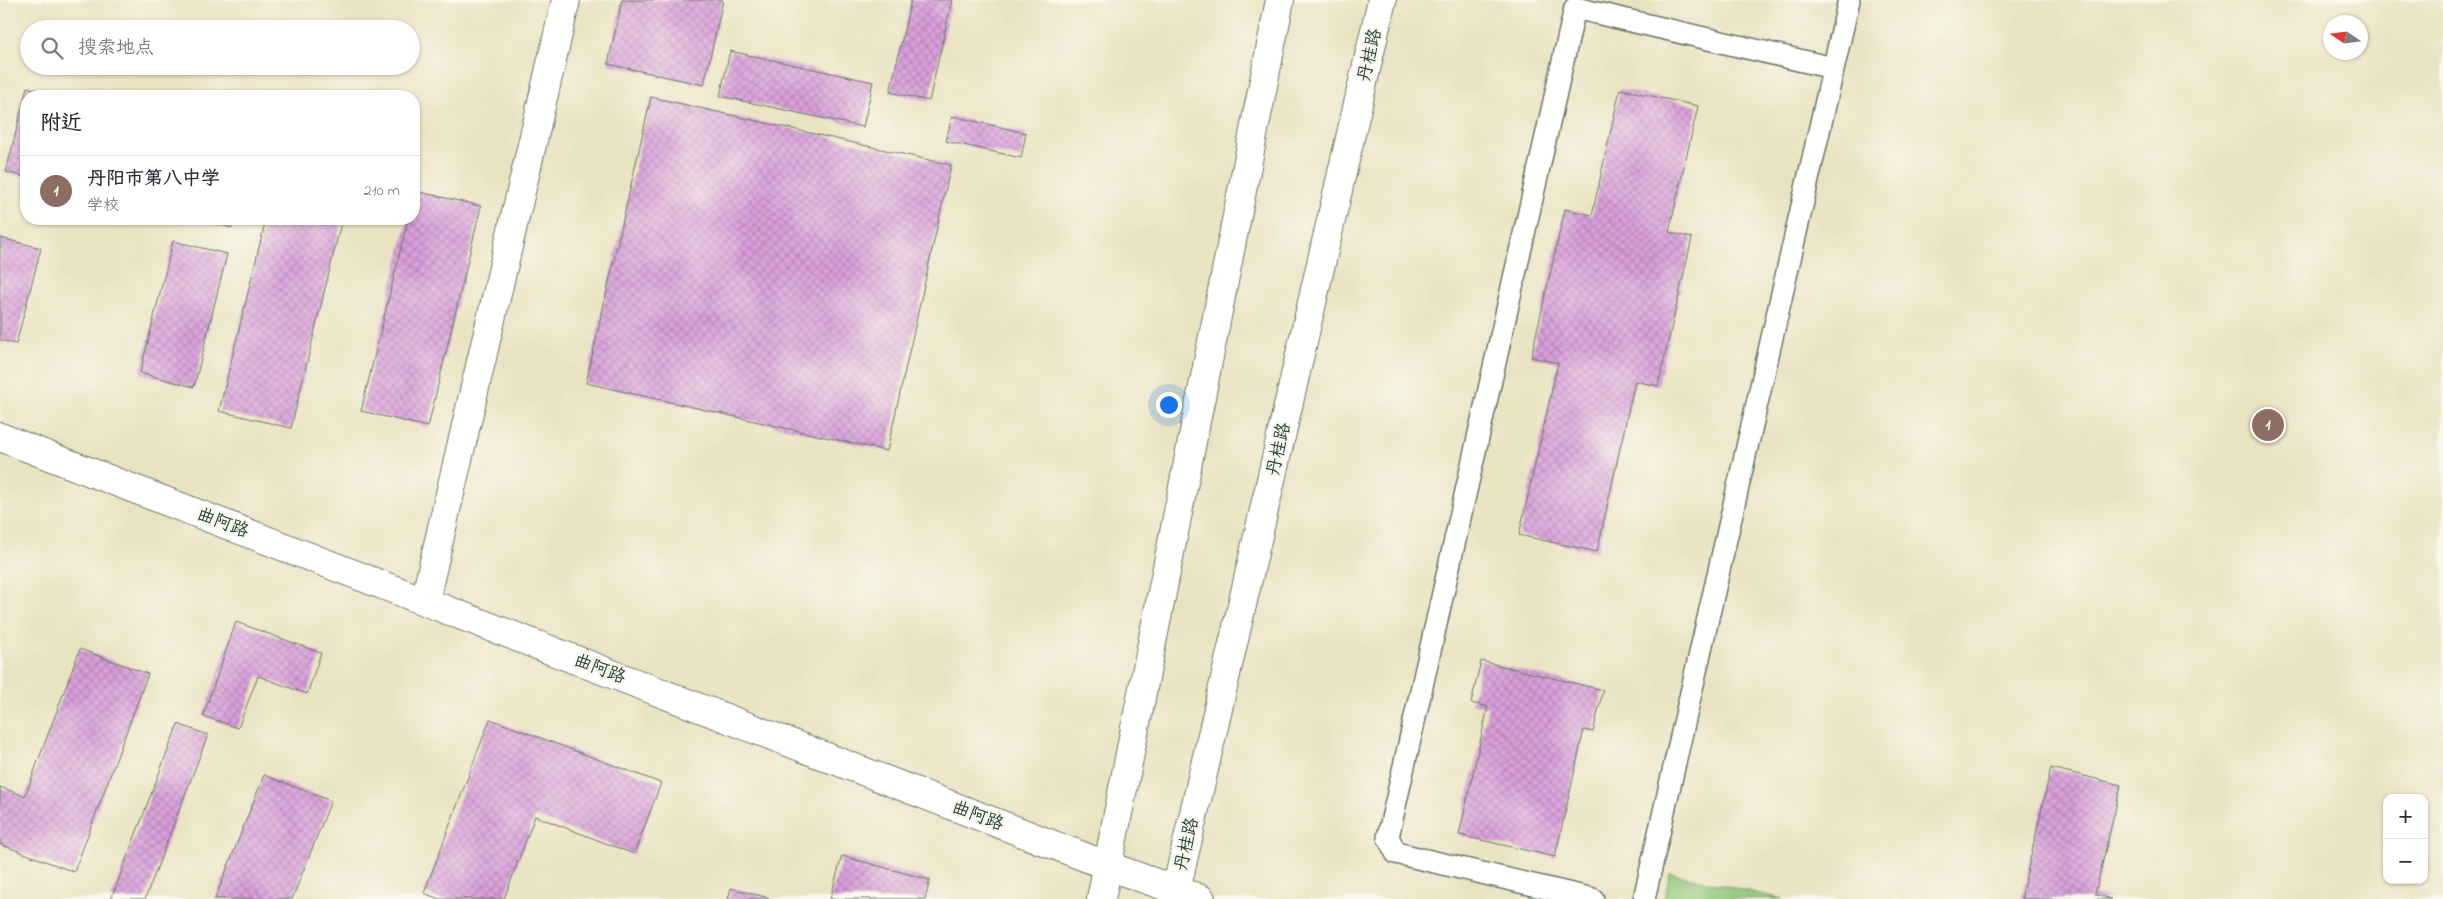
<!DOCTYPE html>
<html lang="zh">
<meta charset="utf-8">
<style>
body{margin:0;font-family:"Indie Flower","LXGW WenKai TC",sans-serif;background:#f7f7f7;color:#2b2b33}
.controls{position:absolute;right:15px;bottom:15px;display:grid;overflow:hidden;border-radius:10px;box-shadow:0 1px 4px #0004}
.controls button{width:45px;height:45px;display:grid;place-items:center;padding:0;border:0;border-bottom:1px solid #e1e1e2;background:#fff;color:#2b2b33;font:25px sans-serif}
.compass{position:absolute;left:2323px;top:15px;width:45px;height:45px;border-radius:50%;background:#fff;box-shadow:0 1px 4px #0004;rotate:283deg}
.you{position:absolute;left:1168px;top:404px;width:18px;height:18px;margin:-12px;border:4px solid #fff;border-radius:50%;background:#1a73e8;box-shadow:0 0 0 8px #1a73e833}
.badge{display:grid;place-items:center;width:32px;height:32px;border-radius:50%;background:#b45309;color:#fff;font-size:16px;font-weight:700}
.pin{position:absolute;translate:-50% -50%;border:2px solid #fff;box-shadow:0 1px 5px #0006}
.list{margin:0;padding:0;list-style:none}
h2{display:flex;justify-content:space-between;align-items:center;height:65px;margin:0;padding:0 20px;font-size:21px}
h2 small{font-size:16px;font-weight:400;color:#7c7c81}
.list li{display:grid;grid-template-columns:32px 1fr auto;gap:15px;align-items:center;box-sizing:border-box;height:70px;padding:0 20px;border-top:1px solid #e1e1e2}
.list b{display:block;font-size:19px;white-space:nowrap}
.list p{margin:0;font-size:16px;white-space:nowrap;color:#7c7c81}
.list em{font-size:16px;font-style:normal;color:#7c7c81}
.icon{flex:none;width:28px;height:28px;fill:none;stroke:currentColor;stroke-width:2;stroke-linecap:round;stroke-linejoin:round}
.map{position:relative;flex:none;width:2443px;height:899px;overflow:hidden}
.search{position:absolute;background:#fff;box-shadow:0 1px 4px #0004;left:20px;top:20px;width:400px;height:55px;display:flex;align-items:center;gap:12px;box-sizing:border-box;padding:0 18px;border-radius:28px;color:#7c7c81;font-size:19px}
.panel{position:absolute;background:#fff;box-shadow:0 1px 4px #0004;left:20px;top:90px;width:400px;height:135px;border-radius:20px}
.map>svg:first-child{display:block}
.garden{fill:#90c577;stroke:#588156}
.building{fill:url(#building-cross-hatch)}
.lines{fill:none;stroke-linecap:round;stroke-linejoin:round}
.lane-casing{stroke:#676;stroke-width:24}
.street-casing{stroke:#676;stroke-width:30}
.secondary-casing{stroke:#676;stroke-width:30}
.primary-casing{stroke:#676;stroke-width:30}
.lane{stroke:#fff;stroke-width:21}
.street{stroke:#fff;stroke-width:28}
.secondary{stroke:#fff;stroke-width:28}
.primary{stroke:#fff;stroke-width:28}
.labels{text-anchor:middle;stroke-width:5;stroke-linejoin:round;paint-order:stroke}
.street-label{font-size:18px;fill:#1f3d34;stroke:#fbf7ec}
</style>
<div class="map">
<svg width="2443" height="899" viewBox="0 0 2443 899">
<defs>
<pattern id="building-cross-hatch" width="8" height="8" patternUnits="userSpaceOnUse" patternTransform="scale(1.25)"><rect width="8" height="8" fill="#da9fdc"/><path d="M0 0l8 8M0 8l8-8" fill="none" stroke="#b083b3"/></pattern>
</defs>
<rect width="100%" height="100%" fill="#fbf7ec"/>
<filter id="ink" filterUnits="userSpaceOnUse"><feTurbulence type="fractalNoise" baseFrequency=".02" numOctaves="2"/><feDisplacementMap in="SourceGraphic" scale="10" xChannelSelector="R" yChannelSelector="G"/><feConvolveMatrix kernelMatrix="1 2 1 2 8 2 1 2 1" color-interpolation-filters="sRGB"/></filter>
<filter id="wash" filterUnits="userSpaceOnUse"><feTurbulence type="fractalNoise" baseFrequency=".0096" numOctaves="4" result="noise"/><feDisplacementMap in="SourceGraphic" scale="20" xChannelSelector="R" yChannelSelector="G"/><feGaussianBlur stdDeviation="1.12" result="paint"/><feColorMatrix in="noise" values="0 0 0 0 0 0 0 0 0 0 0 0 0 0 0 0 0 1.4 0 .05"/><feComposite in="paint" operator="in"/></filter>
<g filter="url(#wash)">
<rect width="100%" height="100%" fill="#eae3c2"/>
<polygon class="garden" points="1670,873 1783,899 1664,899"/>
<g id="blocks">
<g class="building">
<polygon points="622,0 723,0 704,85 608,64"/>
<polygon points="911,0 952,0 929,101 890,92"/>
<polygon points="730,51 873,82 863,127 720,96"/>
<polygon points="27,87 60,96 26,96 26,177 6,172"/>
<polygon points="1620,89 1698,106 1669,232 1692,238 1658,386 1635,381 1597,552 1519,535 1558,363 1531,357 1565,209 1592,215"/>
<polygon points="651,97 951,165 887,451 586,383"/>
<polygon points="952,116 1026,133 1021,158 946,141"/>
<polygon points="415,191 481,206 428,427 361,411 408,219 414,219"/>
<polygon points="198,219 234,219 232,228"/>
<polygon points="266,219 342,219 291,428 219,411"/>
<polygon points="0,238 41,248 16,344 0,340"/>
<polygon points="173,241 227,254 194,387 140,373"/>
<polygon points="236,622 321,653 307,694 258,676 238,728 203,716"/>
<polygon points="80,649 148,674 74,872 0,844 0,787 25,796"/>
<polygon points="1481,661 1603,690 1593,732 1584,730 1555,857 1459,835 1488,707 1471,703"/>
<polygon points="490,719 661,783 634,854 535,816 504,899 439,899 424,893"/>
<polygon points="178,724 208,735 145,899 111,899"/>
<polygon points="2051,768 2121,785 2095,894 2111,899 2021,899"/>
<polygon points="264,775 331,801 292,899 215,899"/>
<polygon points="842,856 930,880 925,899 830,899"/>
<polygon points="731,888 769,898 769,899 728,899"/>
</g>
</g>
</g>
<g filter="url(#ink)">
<use href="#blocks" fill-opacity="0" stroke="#676" stroke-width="1"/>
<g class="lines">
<defs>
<g id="lane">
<polyline points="1593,899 1396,853 1388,837 1575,8 1833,68"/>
<polyline points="1644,899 1849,0"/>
</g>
<polyline id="street" points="425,600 566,0"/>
<polyline id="secondary" points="0,437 1108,866 1201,899"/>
<g id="primary">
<polyline points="1101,899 1280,0"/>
<polyline points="1174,899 1382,0"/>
</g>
</defs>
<use href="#lane" class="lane-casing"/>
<use href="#street" class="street-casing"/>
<use href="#secondary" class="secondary-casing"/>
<use href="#primary" class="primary-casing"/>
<use href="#lane" class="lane"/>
<use href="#street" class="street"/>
<use href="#secondary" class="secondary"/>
<use href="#primary" class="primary"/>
</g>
</g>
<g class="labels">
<g class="street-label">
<text transform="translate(1369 55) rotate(-77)" y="6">丹桂路</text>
<text transform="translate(1278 449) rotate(-77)" y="6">丹桂路</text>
<text transform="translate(223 522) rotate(21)" y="6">曲阿路</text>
<text transform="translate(600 668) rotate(21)" y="6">曲阿路</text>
<text transform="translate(978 815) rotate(21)" y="6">曲阿路</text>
<text transform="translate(1186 844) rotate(-77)" y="6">丹桂路</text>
</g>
</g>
</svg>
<div class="controls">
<button>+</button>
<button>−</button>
</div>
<svg class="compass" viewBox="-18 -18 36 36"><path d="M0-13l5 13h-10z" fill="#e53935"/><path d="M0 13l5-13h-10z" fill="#7c7c81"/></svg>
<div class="you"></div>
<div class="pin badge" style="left:2268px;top:425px;background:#8d6e63">1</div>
<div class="search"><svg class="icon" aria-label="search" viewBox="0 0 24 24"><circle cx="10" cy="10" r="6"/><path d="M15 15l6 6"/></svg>搜索地点</div>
<section class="panel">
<h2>附近<small></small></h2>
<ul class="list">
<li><span class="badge" style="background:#8d6e63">1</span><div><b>丹阳市第八中学</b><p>学校</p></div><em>210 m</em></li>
</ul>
</section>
</div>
